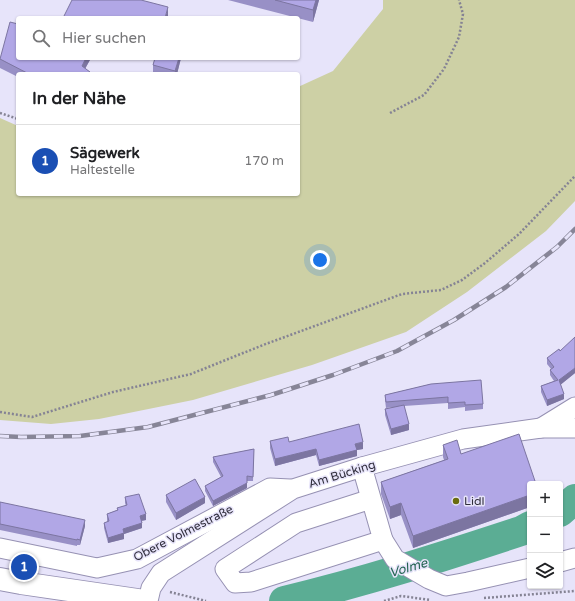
<!DOCTYPE html>
<html lang="de">
<meta charset="utf-8">
<style>
body{margin:0;font-family:"Varela Round",sans-serif;background:#f2f2f2;color:#202124}
.controls{position:absolute;right:12px;bottom:12px;display:grid;overflow:hidden;border-radius:4px;box-shadow:0 1px 3px #0004}
.controls button{width:36px;height:36px;display:grid;place-items:center;padding:0;border:0;border-bottom:1px solid #e0e0e0;background:#fff;color:#202124;font:20px sans-serif}
.you{position:absolute;left:320px;top:260px;width:14px;height:14px;margin:-10px;border:3px solid #fff;border-radius:50%;background:#1a73e8;box-shadow:0 0 0 6px #1a73e833}
.badge{display:grid;place-items:center;width:26px;height:26px;border-radius:50%;background:#ea580c;color:#fff;font-size:13px;font-weight:700}
.pin{position:absolute;translate:-50% -50%;border:2px solid #fff;box-shadow:0 1px 4px #0006}
.list{margin:0;padding:0;list-style:none}
h2{display:flex;justify-content:space-between;align-items:center;height:52px;margin:0;padding:0 16px;font-size:17px}
h2 small{font-size:13px;font-weight:400;color:#757577}
.list li{display:grid;grid-template-columns:26px 1fr auto;gap:12px;align-items:center;box-sizing:border-box;height:72px;padding:0 16px;border-top:1px solid #e0e0e0}
.list b{display:block;font-size:15px;white-space:nowrap}
.list p{margin:0;font-size:13px;white-space:nowrap;color:#757577}
.list em{font-size:13px;font-style:normal;color:#757577}
.icon{flex:none;width:22px;height:22px;fill:none;stroke:currentColor;stroke-width:2;stroke-linecap:round;stroke-linejoin:round}
.map{position:relative;flex:none;width:575px;height:601px;overflow:hidden}
.search{position:absolute;background:#fff;box-shadow:0 1px 3px #0004;left:16px;top:16px;width:284px;height:44px;display:flex;align-items:center;gap:10px;box-sizing:border-box;padding:0 14px;border-radius:4px;color:#757577;font-size:15px}
.panel{position:absolute;background:#fff;box-shadow:0 1px 3px #0004;left:16px;top:72px;width:284px;height:124px;border-radius:4px}
.map>svg:first-child{display:block}
.green{fill:#cdd0a5}
.lines{fill:none;stroke-linecap:round;stroke-linejoin:round}
.river{stroke:#5bad94;stroke-width:30}
.minor-casing{stroke:#9691b3;stroke-width:21}
.major-casing{stroke:#9691b3;stroke-width:24}
.path{stroke:#858394;stroke-width:2.5;stroke-dasharray:2 2;stroke-linecap:butt}
.minor{stroke:#fff;stroke-width:19}
.major{stroke:#fff;stroke-width:22}
.rail-casing{stroke:#878597;stroke-width:4.5}
.rail{stroke:#e7e4fa;stroke-width:3;stroke-dasharray:9;stroke-linecap:butt}
.wall{fill:#9890c6}
.shaded-wall{fill:#7c75a1}
.building{fill:#b1a7e6;stroke:#7c75a1}
.poi-dot{fill:#6a6c0e;stroke:#e7e4fa;stroke-width:1.5}
.labels{text-anchor:middle;stroke-width:3;stroke-linejoin:round;paint-order:stroke}
.street-label{font-size:12px;fill:#302e3c;stroke:#e7e4fa}
.poi-label{font-size:12px;fill:#302e3c;stroke:#e7e4fa;text-anchor:start}
.water-label{font-size:13px;font-style:italic;fill:#246452;stroke:#e7e4fa}
</style>
<div class="map">
<svg width="575" height="601" viewBox="0 0 575 601">
<rect width="100%" height="100%" fill="#e7e4fa"/>
<polygon class="green" points="383,0 575,0 575,201 546,231 467,292 406,332 312,365 193,400 99,419 51,424 0,420 0,118 18,126 18,194 298,194 298,87 333,71 383,9"/>
<g class="lines">
<g class="river">
<polyline points="560,512 575,499"/>
<path d="M284 601C364 582 442 557 521 531L530 526"/>
</g>
<defs>
<g id="minor">
<polyline points="541,428 575,407"/>
<polyline points="362,467 383,540 251,582 235,583 225,569 296,523 371,499"/>
<polyline points="383,540 395,559 429,579 446,586 468,582 530,568"/>
<polyline points="0,548 97,568 137,559 270,488 290,489"/>
<polyline points="560,562 575,558"/>
<polyline points="148,601 151,588 161,573 293,489 362,467 463,439 541,428 575,428"/>
</g>
<polyline id="major" points="0,579 21,583 144,601"/>
</defs>
<use href="#minor" class="minor-casing"/>
<use href="#major" class="major-casing"/>
<g class="path">
<polyline points="0,113 18,119"/>
<polyline points="390,113 424,95 444,69 459,37 463,14 459,0"/>
<polyline points="0,412 32,417 113,392 191,374 263,345 402,294 441,290 462,280 485,263 519,234 575,176"/>
<polyline points="170,592 206,601"/>
<polyline points="484,598 575,591"/>
<polyline points="384,601 401,596 431,600"/>
</g>
<use href="#minor" class="minor"/>
<use href="#major" class="major"/>
<defs>
<polyline id="rail" points="0,436 21,437 80,436 148,427 271,395 333,375 397,351 454,320 506,287 557,247 575,229"/>
</defs>
<use href="#rail" class="rail-casing"/>
<use href="#rail" class="rail"/>
</g>
<g class="wall">
<polygon points="228,0 319,0 313,22"/>
<polygon points="18,58 91,58 85,69 90,74 18,74 18,77 0,68 0,59"/>
<polygon points="155,58 181,58 177,74 153,74 153,65"/>
<polygon points="560,351 575,373 560,385 564,399 547,406 541,392 541,386 554,381 550,375 550,370 551,369 547,364 547,358"/>
<polygon points="431,384 483,404 483,409 465,411 465,407 448,409 448,403 404,406 409,430 391,435 385,415 385,409 394,407 386,408 385,400 385,395"/>
<polygon points="270,441 289,442 363,449 357,450 357,456 319,466 316,455 275,466 270,448"/>
<polygon points="443,445 461,454 530,484 530,507 413,548 401,515 390,519 381,494 381,482 444,460 443,457"/>
<polygon points="254,449 253,481 247,481 247,488 213,506 205,491 205,486 221,477 213,462 213,457"/>
<polygon points="166,495 205,503 176,520 166,502"/>
<polygon points="125,497 146,520 141,521 142,528 124,534 124,539 108,543 104,528 104,523 107,522 107,514 117,510 117,508 126,506 125,503"/>
<polygon points="0,502 85,526 80,545 77,545 77,546 0,530"/>
</g>
<g class="shaded-wall">
<polygon points="316,0 319,0 313,22 313,10"/>
<polygon points="168,7 168,16 167,18 165,18"/>
<polygon points="86,58 91,58 82,74 82,66"/>
<polygon points="179,58 181,58 177,74 175,74 175,71"/>
<polygon points="575,368 575,373 559,386 559,380"/>
<polygon points="564,394 564,399 547,406 547,400"/>
<polygon points="409,424 409,430 391,435 391,429"/>
<polygon points="363,442 363,449 357,450 357,456 319,466 319,460 355,444"/>
<polygon points="316,449 316,455 275,466 275,459"/>
<polygon points="247,483 247,488 213,506 213,501"/>
<polygon points="530,495 530,507 413,548 413,536"/>
<polygon points="205,497 205,503 176,520 176,513"/>
<polygon points="401,503 401,515 390,519 390,507"/>
<polygon points="146,514 146,520 140,521 140,516"/>
<polygon points="85,520 85,526 80,545 80,540"/>
<polygon points="142,523 142,528 124,534 124,539 108,543 108,538 123,529"/>
</g>
<g class="building">
<polygon points="72,0 141,0 168,7 165,18 63,18"/>
<polygon points="275,0 316,0 313,10"/>
<polygon points="10,22 18,24 18,58 86,58 82,66 90,72 89,74 29,74 0,59"/>
<polygon points="155,58 179,58 175,71 153,65"/>
<polygon points="575,337 575,368 559,380 564,394 547,400 541,386 558,380 550,370 554,367 547,358 559,349 560,351"/>
<polygon points="481,380 483,404 465,405 465,402 448,403 448,397 386,402 385,395 431,384"/>
<polygon points="404,405 409,424 391,429 385,409"/>
<polygon points="359,424 363,442 355,444 357,450 319,460 316,449 275,459 270,441 288,437 289,442"/>
<polygon points="519,434 536,484 530,484 530,495 413,536 401,503 390,507 381,482 448,459 443,445 457,440 461,454"/>
<polygon points="254,449 253,477 247,476 247,483 213,501 205,486 223,476 213,457"/>
<polygon points="195,479 205,497 176,513 166,495"/>
<polygon points="139,494 146,514 140,516 142,523 123,529 124,533 108,538 104,523 109,521 107,514 118,510 117,508 127,505 125,497"/>
<polygon points="0,502 85,520 80,540 77,539 77,540 0,524"/>
</g>
<circle class="poi-dot" cx="456" cy="501" r="4"/>
<g class="labels">
<g class="street-label">
<text transform="translate(342 474) rotate(-17)" y="4">Am Bücking</text>
<text transform="translate(183 533) rotate(-27)" y="4">Obere Volmestraße</text>
</g>
<g class="poi-label">
<text x="464" y="505">Lidl</text>
</g>
<g class="water-label">
<text transform="translate(408 567) rotate(-16)" y="5">Volme</text>
</g>
</g>
</svg>
<div class="controls">
<button>+</button>
<button>−</button>
<button><svg class="icon" aria-label="layers" viewBox="0 0 24 24"><path d="M12 4l9 5-9 5-9-5zM3 14l9 5 9-5"/></svg></button>
</div>
<div class="you"></div>
<div class="pin badge" style="left:24px;top:567px;background:#1a4fb4">1</div>
<div class="search"><svg class="icon" aria-label="search" viewBox="0 0 24 24"><circle cx="10" cy="10" r="6"/><path d="M15 15l6 6"/></svg>Hier suchen</div>
<section class="panel">
<h2>In der Nähe<small></small></h2>
<ul class="list">
<li><span class="badge" style="background:#1a4fb4">1</span><div><b>Sägewerk</b><p>Haltestelle</p></div><em>170 m</em></li>
</ul>
</section>
</div>
